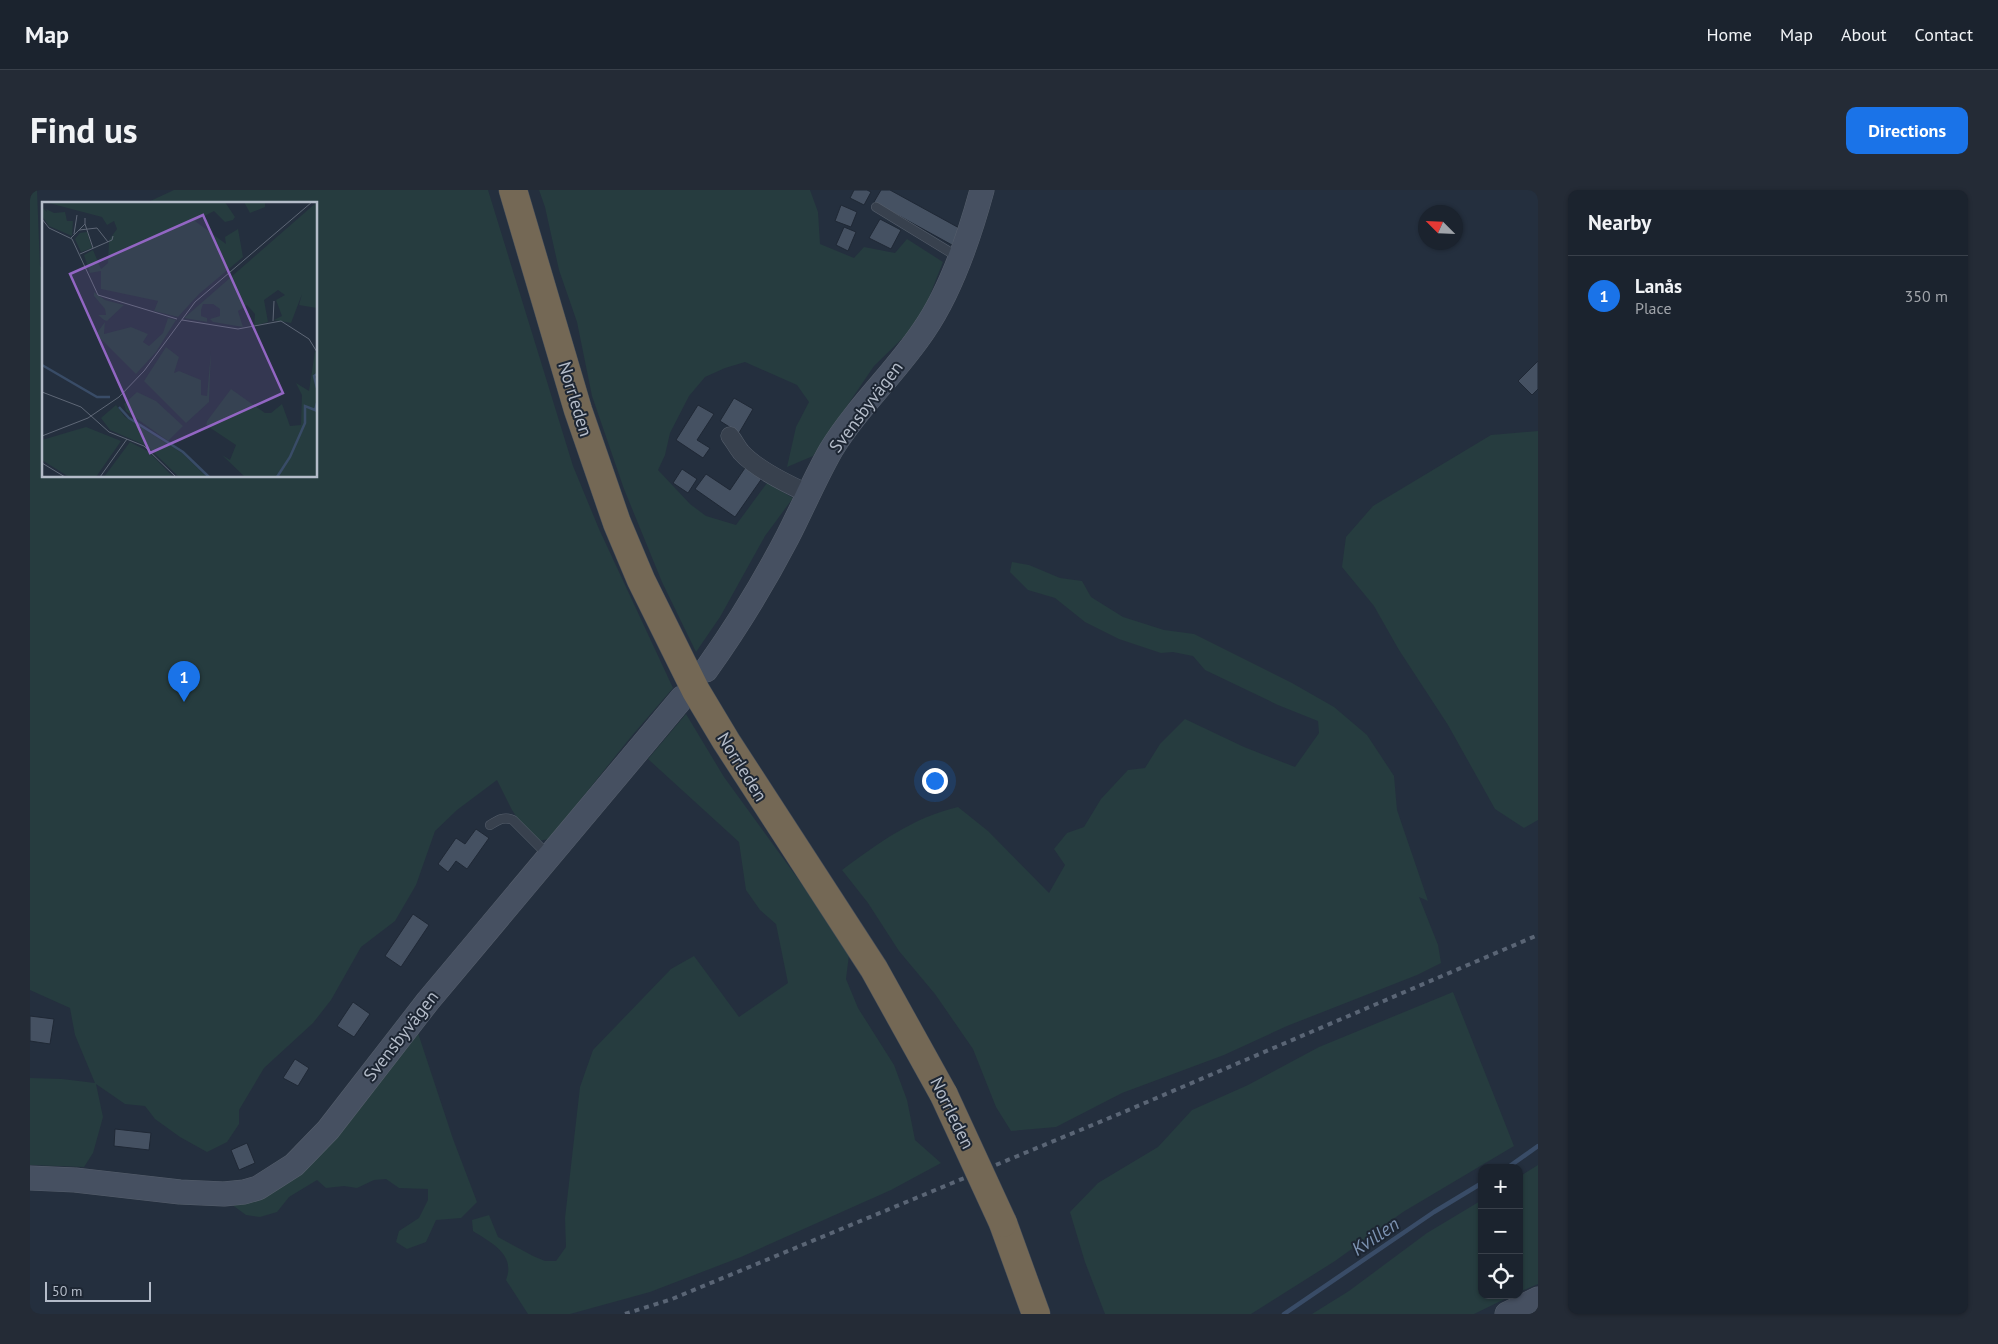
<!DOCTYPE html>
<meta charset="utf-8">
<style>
body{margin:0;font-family:"PT Sans",sans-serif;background:#242b36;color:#f1f3f6}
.controls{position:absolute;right:15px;bottom:15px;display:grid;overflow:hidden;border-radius:10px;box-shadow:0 1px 4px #0004}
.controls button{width:45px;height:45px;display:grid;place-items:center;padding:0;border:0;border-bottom:1px solid #39404a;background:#1b232e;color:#f1f3f6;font:25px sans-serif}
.compass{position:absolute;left:1388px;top:15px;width:45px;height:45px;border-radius:50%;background:#1b232e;box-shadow:0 1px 4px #0004;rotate:294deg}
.scale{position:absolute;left:15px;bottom:12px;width:106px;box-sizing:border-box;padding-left:5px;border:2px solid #b4bcc9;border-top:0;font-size:14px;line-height:18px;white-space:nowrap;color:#b4bcc9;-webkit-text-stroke:4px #1d2633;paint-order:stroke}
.you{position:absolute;left:904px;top:590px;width:18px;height:18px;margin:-12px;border:4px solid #fff;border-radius:50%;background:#1a73e8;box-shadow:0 0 0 8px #1a73e833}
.badge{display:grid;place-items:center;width:32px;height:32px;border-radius:50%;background:#1a73e8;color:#fff;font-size:16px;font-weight:700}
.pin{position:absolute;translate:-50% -41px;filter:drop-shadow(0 1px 2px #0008)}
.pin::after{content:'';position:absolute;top:26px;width:18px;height:15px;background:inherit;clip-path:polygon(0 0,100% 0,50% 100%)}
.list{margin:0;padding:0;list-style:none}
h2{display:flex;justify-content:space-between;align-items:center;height:65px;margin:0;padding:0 20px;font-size:21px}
h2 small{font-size:16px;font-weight:400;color:#a0a4aa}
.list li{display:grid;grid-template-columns:32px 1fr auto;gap:15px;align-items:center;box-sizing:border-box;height:80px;padding:0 20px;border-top:1px solid #39404a}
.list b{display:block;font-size:19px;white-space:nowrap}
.list p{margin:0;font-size:16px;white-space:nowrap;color:#a0a4aa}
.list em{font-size:16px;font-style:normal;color:#a0a4aa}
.icon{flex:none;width:28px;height:28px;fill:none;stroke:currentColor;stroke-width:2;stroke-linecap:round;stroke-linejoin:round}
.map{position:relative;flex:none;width:1508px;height:1124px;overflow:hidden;border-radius:10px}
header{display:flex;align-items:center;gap:30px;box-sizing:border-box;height:70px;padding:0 25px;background:#1b232e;border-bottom:1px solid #39404a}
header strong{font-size:24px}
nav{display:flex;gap:28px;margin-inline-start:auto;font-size:18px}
.intro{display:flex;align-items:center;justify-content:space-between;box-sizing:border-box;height:120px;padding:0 30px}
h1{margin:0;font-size:35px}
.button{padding:12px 22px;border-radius:10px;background:#1a73e8;color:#fff;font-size:18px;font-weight:700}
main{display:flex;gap:30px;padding:0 30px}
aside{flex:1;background:#1b232e;border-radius:10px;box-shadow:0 1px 4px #0004}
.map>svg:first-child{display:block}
.green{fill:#263c3f}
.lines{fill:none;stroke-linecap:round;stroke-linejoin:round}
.stream{stroke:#394c67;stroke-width:4.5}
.building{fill:#455162;stroke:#1f2835}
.lane-casing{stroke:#565f6c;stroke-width:10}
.street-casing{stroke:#565f6c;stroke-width:19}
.secondary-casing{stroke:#565f6c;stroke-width:25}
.highway-casing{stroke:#434c59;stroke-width:29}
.lane{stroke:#38414e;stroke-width:9}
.street{stroke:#38414e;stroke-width:18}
.secondary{stroke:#465061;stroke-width:24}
.highway{stroke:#746855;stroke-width:28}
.rail{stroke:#5a6575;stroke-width:4;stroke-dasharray:5 5;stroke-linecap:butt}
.highway-bridge-casing{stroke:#434c59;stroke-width:29;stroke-linecap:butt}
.highway-bridge{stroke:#746855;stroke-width:28}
.labels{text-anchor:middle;stroke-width:4;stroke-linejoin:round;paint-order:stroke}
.street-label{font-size:18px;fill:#b4bcc9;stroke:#1d2633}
.water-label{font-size:19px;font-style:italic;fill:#7c92b1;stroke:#1d2633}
.inset-river{fill:none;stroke:#394c67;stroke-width:2.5}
.inset-road{fill:none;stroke:#5e6776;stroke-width:1}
.view{fill:#9266c3;fill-opacity:0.15;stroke:#9266c3;stroke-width:2.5}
.inset-edge{fill:none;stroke:#b4bcc9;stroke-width:2.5}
</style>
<header>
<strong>Map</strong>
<nav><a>Home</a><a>Map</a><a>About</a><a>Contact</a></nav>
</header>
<div class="intro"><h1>Find us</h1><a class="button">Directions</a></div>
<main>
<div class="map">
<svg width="1508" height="1124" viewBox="0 0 1508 1124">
<rect width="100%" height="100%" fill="#242f3e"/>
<g class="green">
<polygon points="0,0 7,0 10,77 14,75 14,286 286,286 286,14 114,14 144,0 458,0 543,276 569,339 643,498 600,548 519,649 503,652 482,620 467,590 427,620 405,641 386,695 365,731 331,757 301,810 283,833 234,878 209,920 209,934 197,952 177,962 150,947 125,929 115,916 95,914 66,894 73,927 63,963 54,977 0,975 0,888 32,889 65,893 45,845 40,818 0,800"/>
<polygon points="509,0 780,0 788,22 790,54 824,68 834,57 865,63 877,49 913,72 894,120 879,142 844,176 783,266 757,277 766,237 779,212 767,195 715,172 695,178 675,187 659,206 640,243 635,265 628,280 660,314 676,326 706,335 737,293 763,308 735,346 690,427 666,462 632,392 594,299 562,206 547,132 529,80 515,17"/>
<polygon points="1508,241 1508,630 1494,638 1465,619 1418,535 1369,460 1344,416 1312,377 1316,347 1343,316 1461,245"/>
<path d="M982 372 999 375 1030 388 1052 391 1061 407 1093 427 1134 440 1164 444 1262 493 1304 517 1337 545 1364 586 1367 620 1398 711 1389 707 1408 755 1411 773 1387 785 1257 836 1194 865 1092 903 1026 937 981 941 966 917 943 859 905 804 869 761 838 713 812 680C850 652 882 628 928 617L958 641 1019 703 1035 675 1024 659 1037 643 1054 637 1071 609 1098 580 1115 578 1130 554 1155 529 1214 557 1265 577 1289 543 1288 531 1248 515 1175 480 1163 466 1143 462 1131 463 1089 449 1055 432 1025 408 998 400 980 382Z"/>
<path d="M656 524 694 587 790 719 819 765 816 789 828 818 864 875 877 910 885 950 911 973 861 1000 711 1067 620 1102 540 1124H498L476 1090C486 1065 462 1053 443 1041L442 1030 459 1025 468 1047 503 1066 515 1071H526L536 1057 535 1028 550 897 563 860 641 779 664 766 709 827 758 793 746 734 730 720 716 700 709 652 618 569Z"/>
<polygon points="1423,802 1484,956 1373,1022 1305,1071 1221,1124 1075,1124 1055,1072 1040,1022 1068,993 1128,957 1162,920 1218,895 1289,857"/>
<polygon points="387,840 423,949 447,1012 431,1028 406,1030 396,1052 377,1059 366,1052 369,1041 389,1028 398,1010 398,999 369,998 356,989 344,990 327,998 314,996 296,998 287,990 259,1007 247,1022 230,1027 216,1025 197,1011 227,1002"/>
<polygon points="1508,975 1508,1094 1489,1102 1489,987"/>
<polygon points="1452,1010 1452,1105 1483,1105 1444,1124 1282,1124 1319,1101 1397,1043"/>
</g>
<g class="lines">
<g class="stream">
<polyline points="1477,978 1508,956"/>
<polyline points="1254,1124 1404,1022 1452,993"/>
</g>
</g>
<g class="building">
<polygon points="824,0 837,0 841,2 834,15 820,8"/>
<polygon points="851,0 860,0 931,39 922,55 844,12"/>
<polygon points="811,15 827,22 821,37 805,31"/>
<polygon points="850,29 871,40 861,59 839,48"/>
<polygon points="814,37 826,42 818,61 806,55"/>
<polygon points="1508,171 1508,199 1502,205 1488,191"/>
<polygon points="704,208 723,219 709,243 690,231"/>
<polygon points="668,215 684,224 667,250 680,258 673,268 646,250"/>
<polygon points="719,272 735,284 705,327 665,299 676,284 700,300"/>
<polygon points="652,279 667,289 658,303 643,293"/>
<polygon points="446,639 459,648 437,679 426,671 418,682 408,674 426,648 435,654"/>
<polygon points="383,724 399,735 371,777 355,766"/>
<polygon points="323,812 340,824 324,847 307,836"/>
<polygon points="0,826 24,829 20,854 0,851"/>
<polygon points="265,869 279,878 268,896 253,888"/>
<polygon points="85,939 121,943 119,960 84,956"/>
<polygon points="217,953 225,973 209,980 201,960"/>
</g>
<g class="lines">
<defs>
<g id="lane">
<polyline points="846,17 928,67"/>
<path d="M460 635C468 630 474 626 483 630L518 665"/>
</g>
<path id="street" d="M700 246C704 251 707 257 711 262 726 279 759 295 779 304"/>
<g id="secondary">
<path d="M676 480C706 438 733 394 757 348 772 319 785 288 801 260 828 216 866 182 894 140 920 102 940 44 952 0"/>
<polyline points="0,988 45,990 150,1002 194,1004 214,1002 228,998 264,975 298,940 398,811 652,508"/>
<polyline points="1477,1124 1508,1109"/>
</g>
<g id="highway">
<polyline points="483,0 548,220 587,333 611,390 666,501 696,551 844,779 914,905"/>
<polyline points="973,1033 1006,1124"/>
</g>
</defs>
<use href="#lane" class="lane-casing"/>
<use href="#street" class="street-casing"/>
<use href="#secondary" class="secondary-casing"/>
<use href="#highway" class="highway-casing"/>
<use href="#lane" class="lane"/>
<use href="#street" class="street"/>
<use href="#secondary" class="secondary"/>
<use href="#highway" class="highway"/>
<polyline class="rail" points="595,1124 642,1109 1089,924 1508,745"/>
<defs>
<polyline id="highway-bridge" points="914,905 973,1033"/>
</defs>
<use href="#highway-bridge" class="highway-bridge-casing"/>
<use href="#highway-bridge" class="highway-bridge"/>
</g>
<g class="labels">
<g class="street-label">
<text transform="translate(545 209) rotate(73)" y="6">Norrleden</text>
<text transform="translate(836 217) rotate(-53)" y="6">Svensbyvägen</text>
<text transform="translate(712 577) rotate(58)" y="6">Norrleden</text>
<text transform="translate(371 846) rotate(-52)" y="6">Svensbyvägen</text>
<text transform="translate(922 923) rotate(64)" y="6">Norrleden</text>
</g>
<g class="water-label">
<text transform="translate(1345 1046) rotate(-34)" y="7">Kvillen</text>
</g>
</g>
<g transform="translate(12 12)">
<rect width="275" height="275" fill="#242f3e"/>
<path d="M3 0H183L193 15 191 18 183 20 172 9 153 19 184 42 183 35 196 27 201 55 157 92 136 115 112 109 116 99 59 87V69L48 71 42 53 51 48 59 67 66 61 67 38 75 27 72 19 65 23 60 15ZM202 0H223V5L208 11ZM275 0V106L257 103 260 92 249 121 232 118 240 114 234 98 243 93 236 88 222 98 226 120 212 124 213 112 205 103 196 109 201 125 171 120 168 117 178 114V107L171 102H161L159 108V114L165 116V120L142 116ZM0 5 5 10 4 7 12 11 23 10 25 19H31L30 34 7 24 0 14ZM45 30 50 46 39 50 33 37 38 31ZM52 90 63 98 82 103 65 119 62 118 56 113H64L63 107 52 94ZM126 116 134 118 114 150 94 172 54 132 63 120 62 132 89 125 106 132 101 140 107 144 121 131ZM124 145 137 155 132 171 137 169 159 178V193L165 194 169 149 167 200 144 221 102 179ZM273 149 275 152V275H203L180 253 188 258 194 243 164 223 165 219 189 187 223 211H229L240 202 248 224 259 223 260 193 254 181 267 189ZM95 190 114 199 141 224 126 239 84 209 82 202ZM74 203 83 215 140 251 165 275H137L105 244 68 228 59 216ZM44 225 79 239 54 275H27L0 258V238ZM88 240 107 250 131 275H62Z" fill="#263c3f"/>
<path class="inset-river" d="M0 163 55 195H68M275 172 272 174 275 186M77 205 87 216 141 250 167 275M235 275 248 255 263 221V204L273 208 275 201"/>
<path class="inset-road" d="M0 17 7 26 30 37 56 93 135 117M43 22 51 46M37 28 55 26 66 40M32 32 35 13M29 36 43 22V16M38 52 70 38 71 34M140 118 196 127 239 119 267 137 275 150M231 119 232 99M0 190 39 205 67 230 102 244 134 275M0 234 46 216 77 195 102 169 153 100 270 0M0 261 23 275M58 275 85 237"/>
<path class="view" d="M161 13 241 191 108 251 28 72Z"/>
<rect width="275" height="275" class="inset-edge"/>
</g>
</svg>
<div class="controls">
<button>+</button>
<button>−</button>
<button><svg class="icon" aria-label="locate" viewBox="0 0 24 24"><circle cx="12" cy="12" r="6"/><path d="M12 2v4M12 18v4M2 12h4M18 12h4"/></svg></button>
</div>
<svg class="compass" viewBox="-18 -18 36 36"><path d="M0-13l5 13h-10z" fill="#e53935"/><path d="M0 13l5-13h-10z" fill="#a0a4aa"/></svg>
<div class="scale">50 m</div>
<div class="you"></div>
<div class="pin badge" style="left:154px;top:512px">1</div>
</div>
<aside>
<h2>Nearby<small></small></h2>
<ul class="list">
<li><span class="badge">1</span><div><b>Lanås</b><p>Place</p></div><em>350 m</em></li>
</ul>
</aside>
</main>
